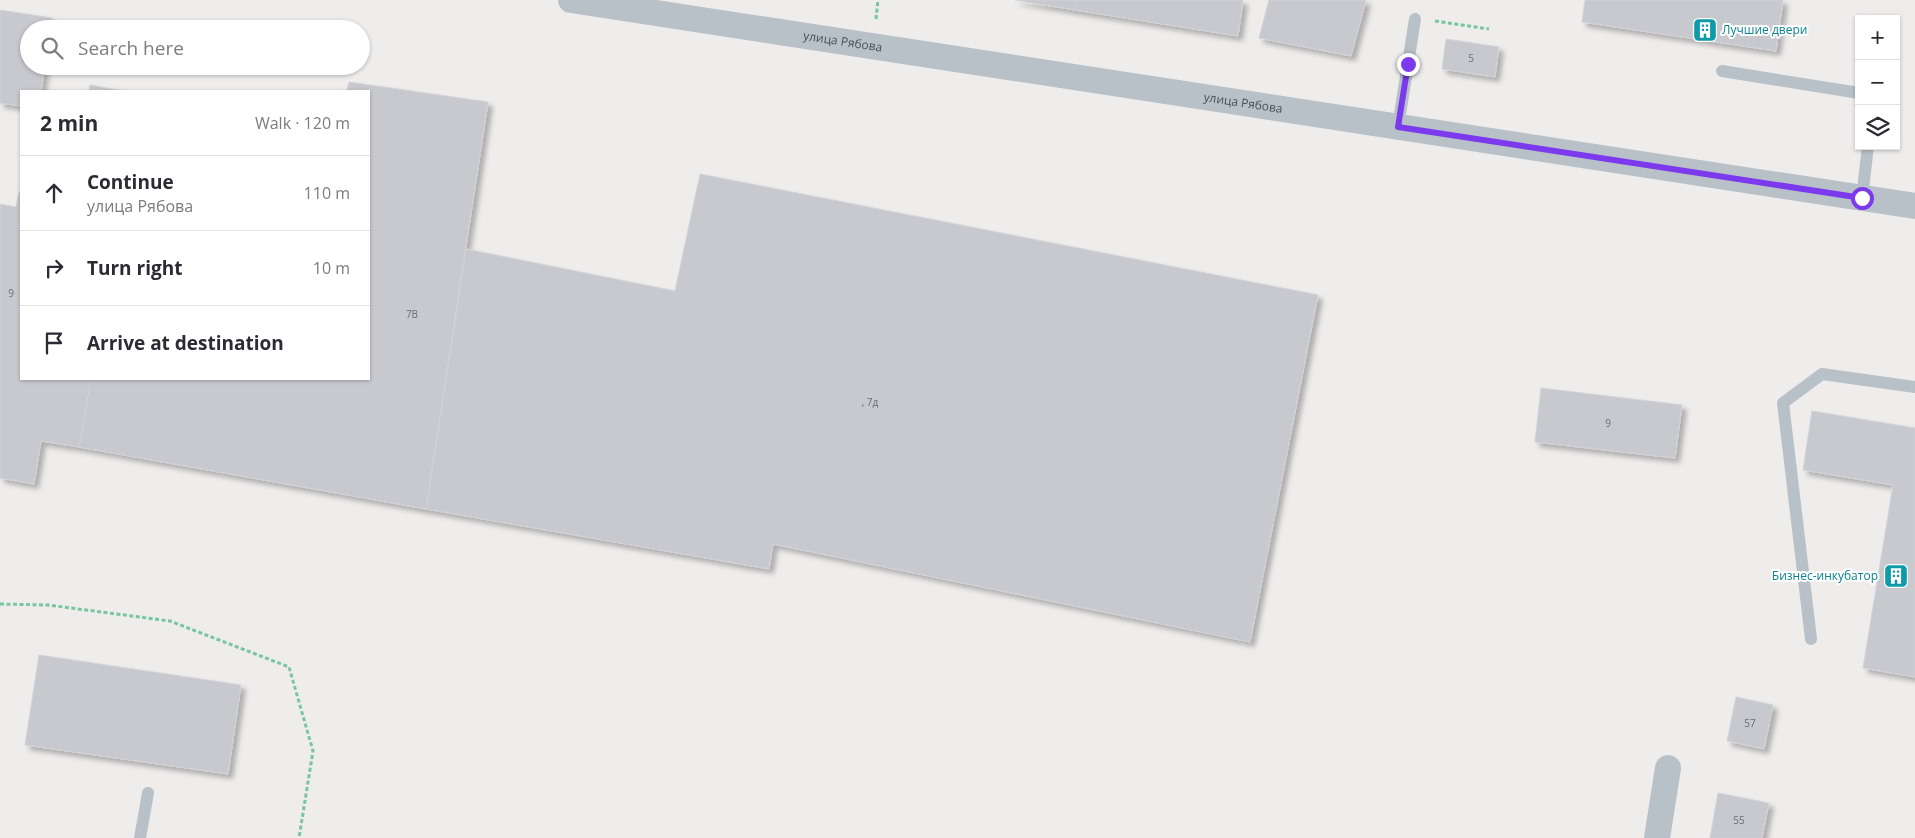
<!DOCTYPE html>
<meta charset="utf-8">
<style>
body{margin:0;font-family:"Open Sans",sans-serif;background:#f2f2f3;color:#2b2b33}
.controls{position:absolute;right:15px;top:15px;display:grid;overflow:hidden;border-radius:0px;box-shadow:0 1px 4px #0004}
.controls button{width:45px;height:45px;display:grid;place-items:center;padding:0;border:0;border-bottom:1px solid #e1e1e2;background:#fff;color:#2b2b33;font:25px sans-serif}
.stop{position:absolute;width:15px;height:15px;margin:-11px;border:4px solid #7c3aed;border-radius:50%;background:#fff}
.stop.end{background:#7c3aed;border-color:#fff;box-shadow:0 1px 5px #0008}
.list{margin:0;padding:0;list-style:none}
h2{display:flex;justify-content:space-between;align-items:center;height:65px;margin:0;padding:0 20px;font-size:21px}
h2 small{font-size:16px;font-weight:400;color:#7c7c81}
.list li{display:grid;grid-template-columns:32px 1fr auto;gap:15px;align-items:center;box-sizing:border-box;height:75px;padding:0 20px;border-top:1px solid #e1e1e2}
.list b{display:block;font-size:19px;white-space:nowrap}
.list p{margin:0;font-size:16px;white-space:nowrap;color:#7c7c81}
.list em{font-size:16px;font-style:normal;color:#7c7c81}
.icon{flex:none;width:28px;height:28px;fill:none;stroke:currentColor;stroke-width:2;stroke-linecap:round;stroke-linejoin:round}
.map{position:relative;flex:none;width:1915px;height:838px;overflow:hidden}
.search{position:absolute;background:#fff;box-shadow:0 1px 4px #0004;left:20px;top:20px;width:350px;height:55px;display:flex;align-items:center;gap:12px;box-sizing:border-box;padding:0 18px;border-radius:28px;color:#7c7c81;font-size:19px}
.panel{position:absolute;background:#fff;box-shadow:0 1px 4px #0004;left:20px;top:90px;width:350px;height:290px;border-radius:0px}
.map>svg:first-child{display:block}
.building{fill:#c7c9cf;stroke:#d1d3d8;filter:url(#shadow)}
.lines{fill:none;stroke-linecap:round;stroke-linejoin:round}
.path{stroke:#77c69e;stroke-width:3;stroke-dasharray:4 2.5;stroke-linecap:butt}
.lane{stroke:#b9c1c8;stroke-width:12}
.street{stroke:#b9c1c8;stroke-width:26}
.route{stroke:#7c3aed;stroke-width:6}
.labels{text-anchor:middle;stroke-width:4;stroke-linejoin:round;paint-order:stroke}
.number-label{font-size:10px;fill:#666e76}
.culture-label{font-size:12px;fill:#0d838f;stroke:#fff;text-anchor:start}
.street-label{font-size:12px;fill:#465058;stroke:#fff}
</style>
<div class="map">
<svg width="1915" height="838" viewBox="0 0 1915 838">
<defs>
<filter id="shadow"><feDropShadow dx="4.5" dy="4.5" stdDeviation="2.5" flood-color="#0004"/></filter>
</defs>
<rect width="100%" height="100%" fill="#efecec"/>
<g class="building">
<polygon points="1015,0 1077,0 1075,10"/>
<polygon points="1077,0 1243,0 1238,36 1075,10"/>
<polygon points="1269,0 1366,0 1351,56 1259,38"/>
<polygon points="1585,0 1783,0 1776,51 1582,22"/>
<polygon points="0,10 52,18 51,29 29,29 29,66 45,66 41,91 21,91 21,106 0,103"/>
<polygon points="1446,39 1499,47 1495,77 1442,69"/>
<polygon points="349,82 488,102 426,509 79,447 91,379 369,379 369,91 347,91"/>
<polygon points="90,85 124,91 89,91"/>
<polygon points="700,174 1318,295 1250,642 773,544 769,569 426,509 466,249 675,291"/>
<polygon points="19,192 21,192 21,379 91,379 79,447 41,441 34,484 0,478 0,204 16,207"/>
<polygon points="1541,388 1682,405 1675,458 1535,442"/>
<polygon points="1812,411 1915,428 1915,677 1863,668 1893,485 1803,470"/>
<polygon points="39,655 241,685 228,774 25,745"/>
<polygon points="1736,697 1773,705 1764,749 1727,741"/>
<polygon points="1718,793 1769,803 1762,838 1710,838"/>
</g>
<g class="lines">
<g class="path">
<polyline points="876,19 878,0"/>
<polyline points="1435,21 1489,29"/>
<polyline points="0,604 48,605 170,621 289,667 313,751 299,838"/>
</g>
<g class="lane">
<polyline points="1722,71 1859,93"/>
<polyline points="1398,127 1415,19"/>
<polyline points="1862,198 1868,146"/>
<polyline points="1811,639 1783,403 1822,374 1915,387"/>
<polyline points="140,838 148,793"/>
</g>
<g class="street">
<path id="s1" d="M571 0 1915 206"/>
<polyline points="1657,838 1668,768"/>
</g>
</g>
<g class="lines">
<polyline class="route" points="1408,64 1398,127 1862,198"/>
</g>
<defs>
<symbol id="building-square" viewBox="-11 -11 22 22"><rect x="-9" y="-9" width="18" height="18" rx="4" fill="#0f9aa8" stroke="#fff"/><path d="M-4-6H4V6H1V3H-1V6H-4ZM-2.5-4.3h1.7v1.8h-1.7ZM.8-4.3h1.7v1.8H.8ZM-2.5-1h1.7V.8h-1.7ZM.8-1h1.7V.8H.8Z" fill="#fff"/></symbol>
</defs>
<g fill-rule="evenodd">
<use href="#building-square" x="1691" y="16" width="28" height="28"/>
<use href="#building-square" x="1882" y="562" width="28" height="28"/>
</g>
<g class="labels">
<g class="number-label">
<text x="1471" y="62">5</text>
<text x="11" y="297">9</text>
<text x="412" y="318">7В</text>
<text x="870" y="406">, 7д</text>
<text x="1608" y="427">9</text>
<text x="1750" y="727">57</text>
<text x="1739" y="824">55</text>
</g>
<g class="culture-label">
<text x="1722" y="34">Лучшие двери</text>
<text x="1878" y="580" text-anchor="end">Бизнес-инкубатор</text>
</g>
<g class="street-label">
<text dy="4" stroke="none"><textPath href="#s1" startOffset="275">улица Рябова</textPath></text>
<text dy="4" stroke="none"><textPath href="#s1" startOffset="680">улица Рябова</textPath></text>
</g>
</g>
</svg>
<div class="controls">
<button>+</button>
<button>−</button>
<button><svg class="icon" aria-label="layers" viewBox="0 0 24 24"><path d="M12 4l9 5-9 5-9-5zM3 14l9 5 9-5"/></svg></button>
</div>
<div class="stop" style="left:1862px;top:198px"></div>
<div class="stop end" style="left:1408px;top:64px"></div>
<div class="search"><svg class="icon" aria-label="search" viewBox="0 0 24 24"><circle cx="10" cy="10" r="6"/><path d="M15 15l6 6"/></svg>Search here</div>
<section class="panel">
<h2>2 min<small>Walk · 120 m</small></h2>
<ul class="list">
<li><svg class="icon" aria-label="ahead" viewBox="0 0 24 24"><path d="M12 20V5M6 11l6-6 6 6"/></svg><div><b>Continue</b><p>улица Рябова</p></div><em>110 m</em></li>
<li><svg class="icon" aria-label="right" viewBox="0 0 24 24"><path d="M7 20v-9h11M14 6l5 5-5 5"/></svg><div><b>Turn right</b></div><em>10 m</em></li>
<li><svg class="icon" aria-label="arrive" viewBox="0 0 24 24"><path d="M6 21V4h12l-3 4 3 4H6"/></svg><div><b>Arrive at destination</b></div></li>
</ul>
</section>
</div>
